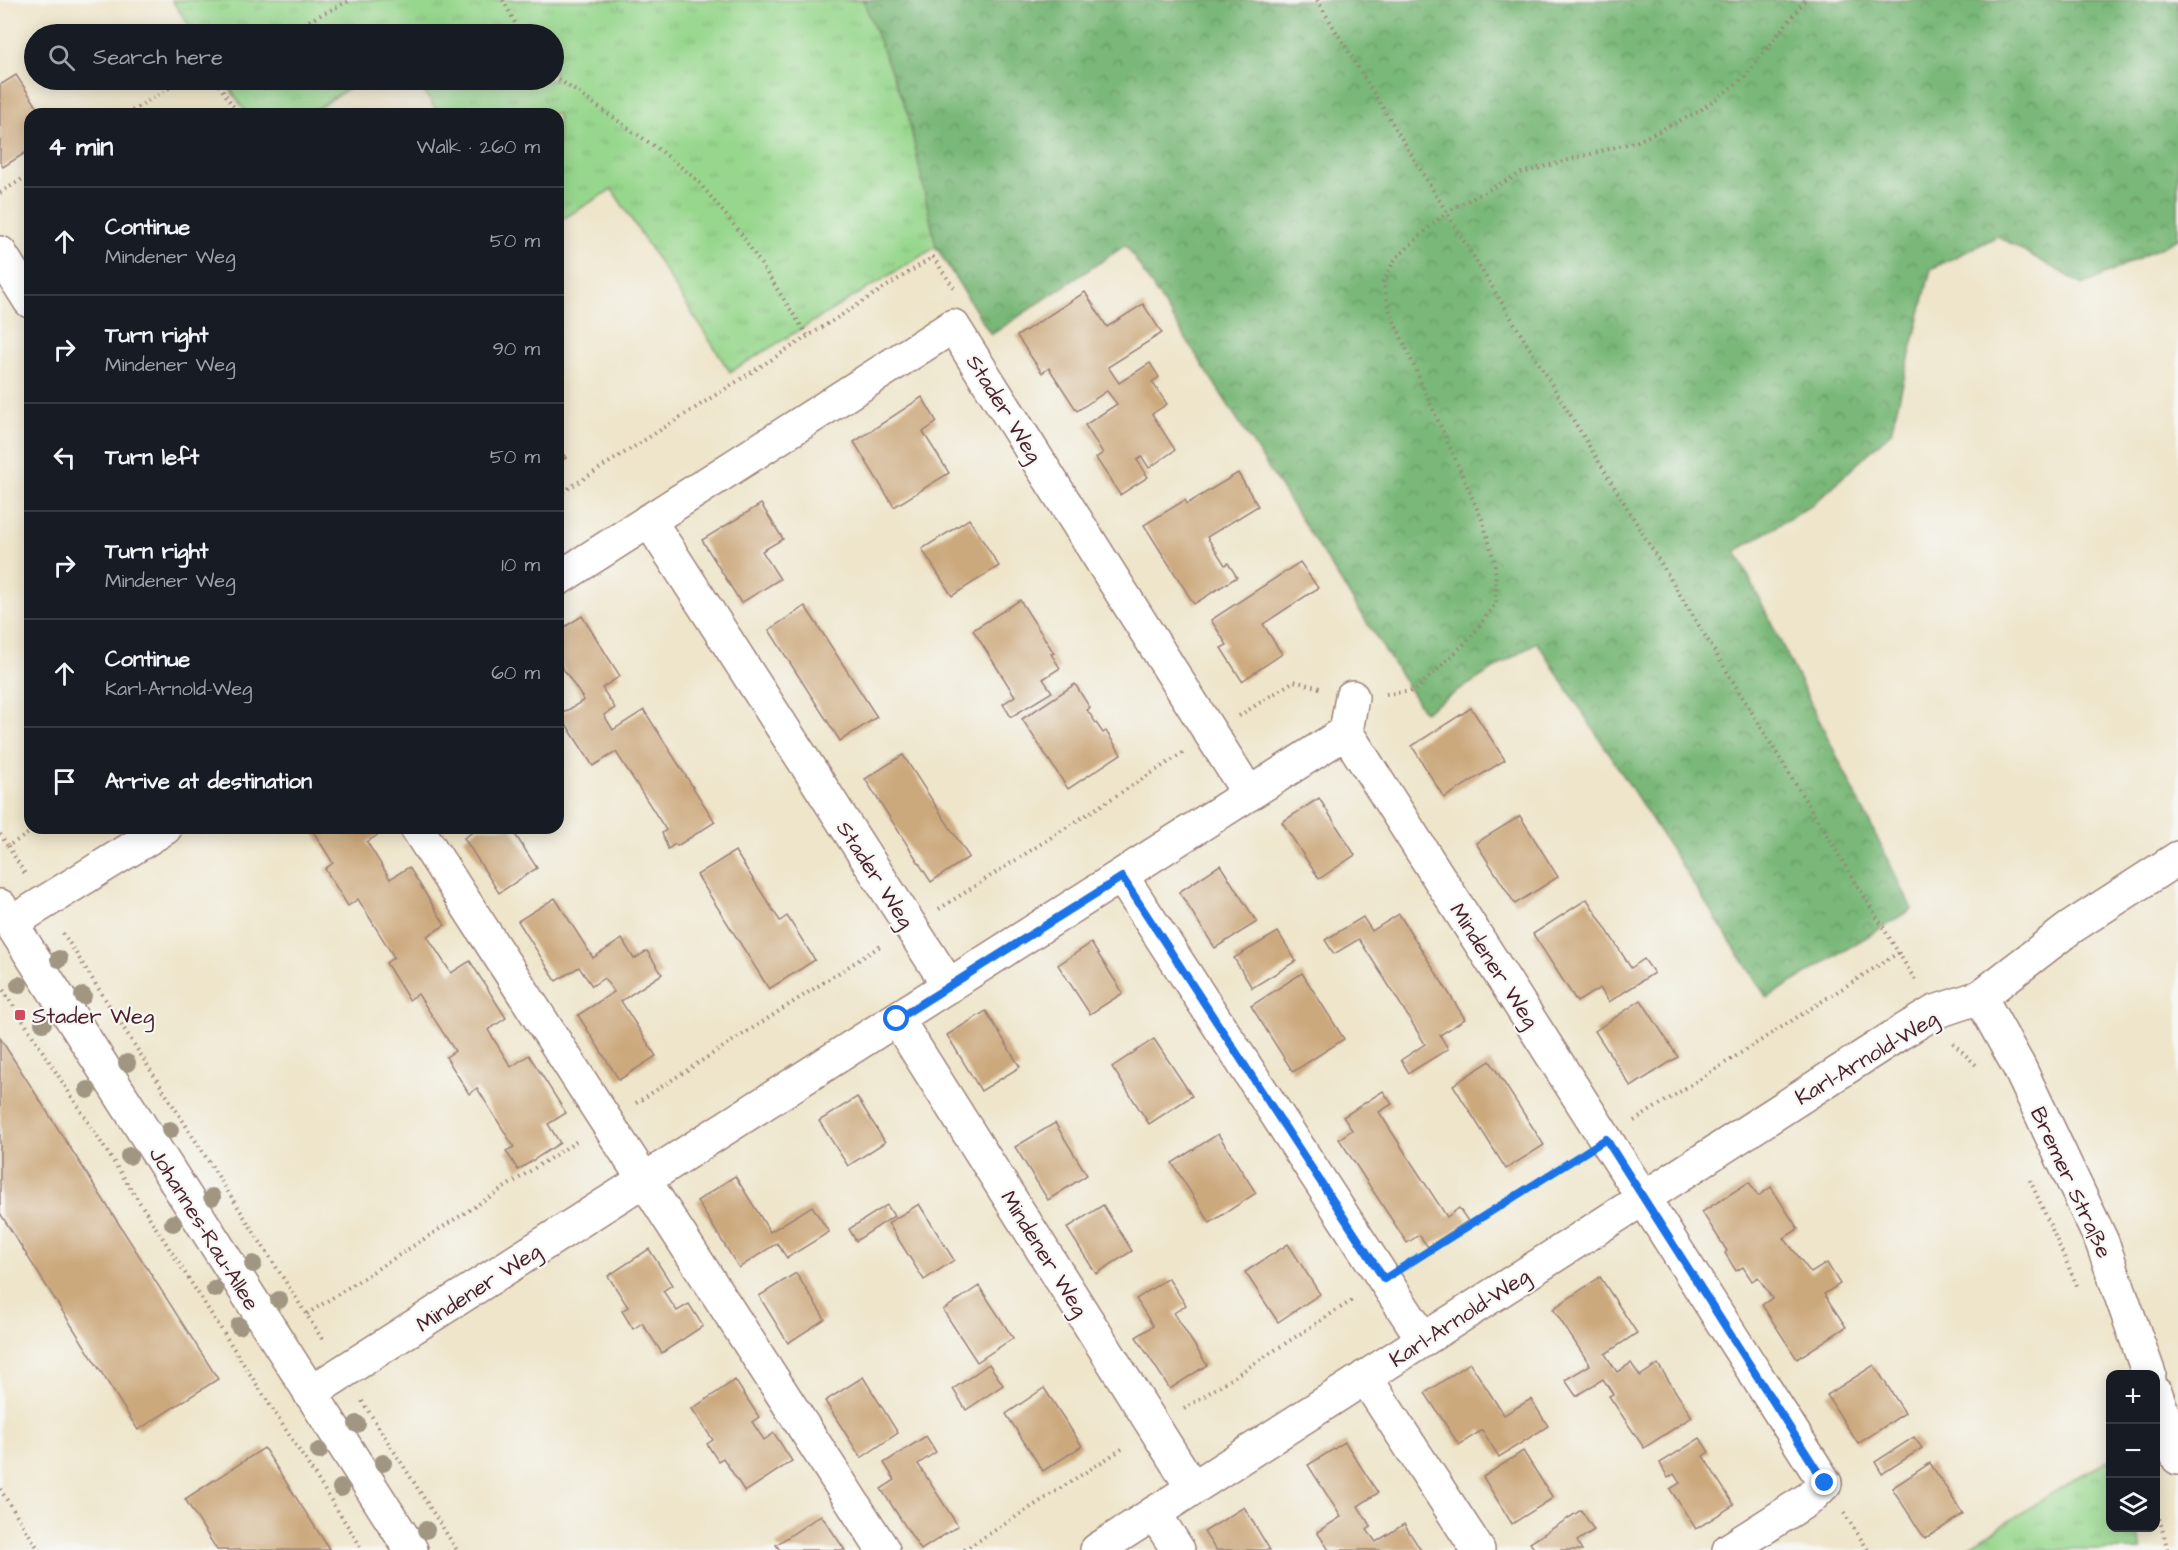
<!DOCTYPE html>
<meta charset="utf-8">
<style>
body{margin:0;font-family:"Architects Daughter",sans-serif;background:#20242c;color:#f1f3f6}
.controls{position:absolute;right:18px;bottom:18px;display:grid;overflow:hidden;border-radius:12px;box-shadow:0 3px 15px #0003}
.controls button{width:54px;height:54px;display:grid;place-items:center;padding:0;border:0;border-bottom:2px solid #363941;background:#171b24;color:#f1f3f6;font:30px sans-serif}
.stop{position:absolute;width:18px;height:18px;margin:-14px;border:4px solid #1a73e8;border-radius:50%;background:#fff}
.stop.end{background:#1a73e8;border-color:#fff;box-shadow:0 2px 6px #0008}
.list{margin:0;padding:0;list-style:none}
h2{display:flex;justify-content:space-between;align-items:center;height:78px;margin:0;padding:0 24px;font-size:26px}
h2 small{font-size:20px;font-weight:400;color:#9ea1a6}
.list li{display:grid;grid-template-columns:39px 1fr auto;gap:18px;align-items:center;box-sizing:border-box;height:108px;padding:0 24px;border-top:2px solid #363941}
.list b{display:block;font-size:22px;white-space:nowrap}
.list p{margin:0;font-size:20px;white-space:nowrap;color:#9ea1a6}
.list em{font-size:20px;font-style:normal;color:#9ea1a6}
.icon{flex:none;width:33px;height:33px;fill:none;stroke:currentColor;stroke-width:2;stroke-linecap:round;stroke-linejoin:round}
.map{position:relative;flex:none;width:2178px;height:1550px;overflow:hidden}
.search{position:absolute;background:#171b24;box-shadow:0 3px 15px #0003;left:24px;top:24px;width:540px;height:66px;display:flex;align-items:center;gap:15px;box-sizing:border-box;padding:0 21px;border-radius:33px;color:#9ea1a6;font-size:22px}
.panel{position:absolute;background:#171b24;box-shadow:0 3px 15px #0003;left:24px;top:108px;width:540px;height:726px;border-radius:18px}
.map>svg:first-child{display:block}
.forest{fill:url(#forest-crowns);stroke:#626c52;stroke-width:1.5}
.park{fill:url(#park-tufts);stroke:#707b5c;stroke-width:1.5}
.building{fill:#cca97d}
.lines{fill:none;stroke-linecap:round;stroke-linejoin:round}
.minor-casing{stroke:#9c827a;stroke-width:36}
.path{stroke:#9c827a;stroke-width:4;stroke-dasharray:1.5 4.5;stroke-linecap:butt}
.minor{stroke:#fff;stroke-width:33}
.tree{fill:#a09682}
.route{stroke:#1a73e8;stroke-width:8}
.poi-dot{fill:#d1495b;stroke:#f6f6f2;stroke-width:2}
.labels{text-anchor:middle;stroke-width:4.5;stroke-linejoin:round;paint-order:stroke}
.street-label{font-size:22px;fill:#4a1f2b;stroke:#f6f6f2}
.poi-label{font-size:22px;fill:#4a1f2b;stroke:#f6f6f2;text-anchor:start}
</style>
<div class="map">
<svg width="2178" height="1550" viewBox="0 0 2178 1550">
<defs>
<pattern id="forest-crowns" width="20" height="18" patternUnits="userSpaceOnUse" patternTransform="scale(1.5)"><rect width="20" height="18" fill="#79b878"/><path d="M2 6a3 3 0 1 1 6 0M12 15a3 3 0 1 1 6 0" fill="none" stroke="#659563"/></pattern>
<pattern id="park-tufts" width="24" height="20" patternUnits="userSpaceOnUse" patternTransform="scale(1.5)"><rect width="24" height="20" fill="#97d78d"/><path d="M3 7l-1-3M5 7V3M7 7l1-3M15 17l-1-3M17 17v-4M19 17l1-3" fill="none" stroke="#84b87a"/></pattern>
</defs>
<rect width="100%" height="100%" fill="#f6f6f2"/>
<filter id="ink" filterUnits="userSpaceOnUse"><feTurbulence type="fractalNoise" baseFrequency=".0167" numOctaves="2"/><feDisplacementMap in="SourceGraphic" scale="12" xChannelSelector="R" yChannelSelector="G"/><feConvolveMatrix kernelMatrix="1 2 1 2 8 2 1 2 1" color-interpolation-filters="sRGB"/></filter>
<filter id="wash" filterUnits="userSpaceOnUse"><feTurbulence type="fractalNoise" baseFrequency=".008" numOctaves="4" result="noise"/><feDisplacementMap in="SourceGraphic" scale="24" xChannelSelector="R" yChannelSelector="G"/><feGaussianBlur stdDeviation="1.35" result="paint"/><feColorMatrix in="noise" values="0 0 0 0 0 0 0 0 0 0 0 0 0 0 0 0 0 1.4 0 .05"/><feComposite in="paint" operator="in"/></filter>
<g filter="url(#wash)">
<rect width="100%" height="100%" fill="#eee5ca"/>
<polygon class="forest" points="863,0 2178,0 2178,239 2083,285 1998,236 1931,269 1891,432 1815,503 1736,551 1912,909 1767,998 1537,642 1424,712 1126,245 991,335 936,247 908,115"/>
<g class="park">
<polygon points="172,0 863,0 908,115 936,247 730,372 612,189 558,222 558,114 439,114 416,80 554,80 554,34 195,34"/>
<polygon points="224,80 361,80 309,114 247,114"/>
<polygon points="2110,1460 2110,1528 2136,1528 2142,1550 1964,1550 2076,1478"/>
</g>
<g id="blocks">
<g class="building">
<polygon points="16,75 42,114 30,114 30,150 3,167 0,162 0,85"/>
<polygon points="1085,292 1107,327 1143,304 1162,333 1108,367 1119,383 1150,363 1159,377 1152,382 1167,404 1152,414 1175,450 1149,468 1142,457 1137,460 1148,477 1120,495 1096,458 1103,453 1085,425 1117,404 1107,391 1077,411 1049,368 1042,373 1017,336"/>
<polygon points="922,397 937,422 923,432 949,473 894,507 854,442"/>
<polygon points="558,446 566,458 558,463"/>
<polygon points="1238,473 1258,506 1207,537 1225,565 1228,563 1237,577 1194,604 1144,525 1185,500 1187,504"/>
<polygon points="761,504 783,539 762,551 780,579 741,603 702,540"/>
<polygon points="969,519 999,566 952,596 922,549"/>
<polygon points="1300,562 1318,588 1263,624 1282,654 1242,681 1221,648 1227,645 1211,620"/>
<polygon points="1020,600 1054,653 1051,654 1060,668 1043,679 1052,692 1011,717 1003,704 1015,696 973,630"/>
<polygon points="805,606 877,717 840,741 769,630"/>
<polygon points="582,616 620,676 602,688 615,708 604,715 613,730 644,710 715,822 677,846 675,844 668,849 662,833 666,830 616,752 593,766 560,715 584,700 558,661 558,631"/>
<polygon points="1075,684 1090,708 1087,710 1103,733 1106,731 1121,754 1068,789 1022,719"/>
<polygon points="1471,708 1505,760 1444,798 1412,746"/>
<polygon points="903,755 969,857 931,882 865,779"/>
<polygon points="1319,798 1355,855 1319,879 1282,822"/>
<polygon points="1520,816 1558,877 1515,904 1476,843"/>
<polygon points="311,828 383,828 385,830 367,842 390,879 409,867 445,925 427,936 451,973 470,961 506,1018 488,1030 511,1067 529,1055 566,1113 548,1124 560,1143 518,1170 506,1151 514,1147 477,1088 469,1094 446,1057 455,1051 418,994 409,1000 386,963 394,957 358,899 348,906 325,869 333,863"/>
<polygon points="479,828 511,828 537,868 499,893 464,838"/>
<polygon points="735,851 780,921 787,916 815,960 769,989 697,875"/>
<polygon points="1220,865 1257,922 1215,948 1179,892"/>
<polygon points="555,898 593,958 622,939 634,959 647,951 662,974 621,1001 656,1056 619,1080 578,1015 614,992 604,978 592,986 579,967 556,981 518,921"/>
<polygon points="1587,899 1631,968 1644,959 1654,973 1609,1002 1600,988 1577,1002 1533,934"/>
<polygon points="1399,914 1465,1019 1440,1035 1448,1049 1409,1073 1401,1060 1425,1044 1393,992 1359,939 1334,954 1325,940 1363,917 1372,931"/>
<polygon points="1278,932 1296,961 1252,988 1234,958"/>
<polygon points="1091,943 1123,993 1090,1014 1058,965"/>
<polygon points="1302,973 1344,1039 1293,1072 1251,1006"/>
<polygon points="1641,1000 1678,1057 1631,1087 1595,1031"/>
<polygon points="986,1011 1020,1067 981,1091 947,1035"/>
<polygon points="0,1038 218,1379 138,1430 0,1213"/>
<polygon points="1154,1039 1192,1096 1149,1124 1112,1067"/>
<polygon points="1490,1061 1544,1145 1506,1169 1453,1085"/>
<polygon points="1383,1091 1392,1104 1379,1112 1413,1165 1447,1217 1459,1208 1468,1221 1428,1247 1419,1235 1407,1243 1339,1139 1352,1130 1343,1117"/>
<polygon points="857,1097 885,1142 848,1166 819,1121"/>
<polygon points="1055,1123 1087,1175 1048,1200 1015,1147"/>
<polygon points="1218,1134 1256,1193 1210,1223 1172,1163"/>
<polygon points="735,1176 770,1232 812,1206 829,1232 787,1258 777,1243 739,1268 697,1201"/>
<polygon points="1749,1182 1758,1196 1771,1187 1798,1229 1784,1238 1811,1273 1827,1263 1840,1284 1824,1294 1846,1327 1797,1359 1762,1305 1772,1298 1758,1277 1752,1281 1743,1267 1736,1271 1725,1253 1727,1251 1702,1212"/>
<polygon points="919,1204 954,1260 924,1280 888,1223"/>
<polygon points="887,1205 894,1216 856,1241 849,1229"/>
<polygon points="1103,1205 1132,1251 1096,1274 1067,1228"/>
<polygon points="1288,1244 1320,1294 1278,1322 1245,1272"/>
<polygon points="649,1249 672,1285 663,1291 677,1311 689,1304 703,1326 662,1353 642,1323 633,1329 622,1311 628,1307 608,1276"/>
<polygon points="796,1273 825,1319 788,1343 759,1296"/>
<polygon points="1600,1277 1637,1333 1605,1354 1617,1372 1631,1363 1640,1376 1658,1364 1692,1417 1644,1448 1609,1396 1613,1394 1603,1379 1576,1396 1565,1380 1590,1365 1553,1309"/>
<polygon points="1168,1278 1186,1305 1174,1313 1207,1365 1170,1389 1136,1337 1153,1326 1136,1299"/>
<polygon points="979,1286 1013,1338 977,1362 943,1310"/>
<polygon points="1470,1363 1504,1415 1531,1399 1548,1426 1499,1457 1482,1430 1459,1445 1425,1393"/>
<polygon points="989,1364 1003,1385 966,1410 953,1389"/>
<polygon points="1874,1365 1905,1413 1858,1444 1827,1395"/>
<polygon points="863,1377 898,1433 861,1458 825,1401"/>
<polygon points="735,1380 759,1417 752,1422 764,1440 774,1433 792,1461 745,1492 723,1458 718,1461 707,1444 713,1440 692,1409"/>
<polygon points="1044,1388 1082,1446 1043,1471 1006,1414"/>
<polygon points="926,1436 936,1452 918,1464 958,1526 921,1550 881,1489 895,1480 884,1463"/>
<polygon points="1914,1437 1922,1448 1882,1474 1875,1462"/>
<polygon points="1700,1438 1709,1452 1703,1456 1734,1505 1696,1529 1670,1489 1680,1483 1674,1474 1668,1478 1660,1463"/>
<polygon points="1345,1442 1378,1493 1358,1506 1371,1527 1367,1530 1376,1542 1404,1524 1421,1550 1329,1550 1317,1532 1341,1517 1308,1465"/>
<polygon points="264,1448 330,1550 217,1550 185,1499"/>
<polygon points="1523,1451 1553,1498 1512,1524 1483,1477"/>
<polygon points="1930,1463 1963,1514 1925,1539 1892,1488"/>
<polygon points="1244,1507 1270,1550 1216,1550 1204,1532"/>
<polygon points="1581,1510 1594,1530 1577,1541 1582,1550 1535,1550 1530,1543"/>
<polygon points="821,1515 845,1550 780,1550 776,1545"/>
</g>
</g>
</g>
<g filter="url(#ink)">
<use href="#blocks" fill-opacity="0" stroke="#9c827a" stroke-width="1.5"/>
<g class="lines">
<defs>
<g id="minor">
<polyline points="0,253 30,301"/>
<polyline points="649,520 949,986"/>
<polyline points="558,579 953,326 1249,794"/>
<polyline points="1352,697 1346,732 1825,1483 1810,1498 1729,1550"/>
<polyline points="417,828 883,1550"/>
<polyline points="1122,877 1423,1339"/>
<polyline points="0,906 411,1550"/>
<polyline points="11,923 165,828"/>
<polyline points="1980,997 2019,1067 2102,1242 2149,1374"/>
<polyline points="897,1019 1192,1487"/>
<polyline points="1365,1377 1478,1550"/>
<polyline points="310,1393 1346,732"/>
<polyline points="2156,1394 2178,1458"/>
<polyline points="1154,1513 1178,1550"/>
<polyline points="1097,1550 1900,1033 1935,1012 1980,997 2070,928 2178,858"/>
</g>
</defs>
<use href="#minor" class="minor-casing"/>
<g class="path">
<polyline points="503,0 521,34"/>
<polyline points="1317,0 1917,983"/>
<polyline points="282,34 351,0"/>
<polyline points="554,76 661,151 698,181 742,235 807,335"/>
<polyline points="216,80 238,114"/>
<polyline points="127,114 182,80"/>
<polyline points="0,193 30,174"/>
<polyline points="558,495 933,257 956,291"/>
<polyline points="1386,694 1415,691 1470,638 1496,603 1495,563 1483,522 1390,312 1383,282 1395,259 1446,212 1521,173 1638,141 1698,112 1745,77 1805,0"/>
<polyline points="1239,716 1294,681 1320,688"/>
<polyline points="0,834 8,846 37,828"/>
<polyline points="8,846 25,874"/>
<polyline points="939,909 1183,753"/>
<polyline points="63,933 324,1342"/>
<polyline points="0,985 363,1550"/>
<polyline points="1953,1043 1976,1065"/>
<polyline points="636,1103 882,945"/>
<polyline points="1634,1121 1898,953"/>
<polyline points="2030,1180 2078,1288"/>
<polyline points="1413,1261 1577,1157"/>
<polyline points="307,1314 577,1141"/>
<polyline points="362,1401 457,1550"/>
<polyline points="1184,1409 1354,1299"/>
<polyline points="0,1489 39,1550"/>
<polyline points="2156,1507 2168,1550"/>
<polyline points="1844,1513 1868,1550"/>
<polyline points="964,1550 1125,1447"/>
</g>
<use href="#minor" class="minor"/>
</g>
<g class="tree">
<circle cx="59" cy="959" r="9"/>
<circle cx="19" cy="985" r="9"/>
<circle cx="83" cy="996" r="9"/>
<circle cx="43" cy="1023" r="9"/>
<circle cx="127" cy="1063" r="9"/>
<circle cx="88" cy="1090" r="9"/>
<circle cx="170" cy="1130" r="9"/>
<circle cx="129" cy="1156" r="9"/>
<circle cx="212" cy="1197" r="9"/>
<circle cx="173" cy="1223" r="9"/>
<circle cx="253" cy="1264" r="9"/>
<circle cx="215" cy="1289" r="9"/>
<circle cx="279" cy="1300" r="9"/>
<circle cx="239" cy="1326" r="9"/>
<circle cx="357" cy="1424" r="9"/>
<circle cx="319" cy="1451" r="9"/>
<circle cx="383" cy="1463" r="9"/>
<circle cx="341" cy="1488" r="9"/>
<circle cx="426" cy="1530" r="9"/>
</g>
</g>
<g class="lines" filter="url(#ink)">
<polyline class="route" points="897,1019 1122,877 1384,1279 1606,1139 1825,1483"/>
</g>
<rect class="poi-dot" x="14" y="1009" width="12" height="12" rx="3"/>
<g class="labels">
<g class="street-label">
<text transform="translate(1005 408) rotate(58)" y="8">Stader Weg</text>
<text transform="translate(876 874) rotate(57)" y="8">Stader Weg</text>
<text transform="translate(1495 965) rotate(57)" y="8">Mindener Weg</text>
<text transform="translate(1866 1057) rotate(-31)" y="8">Karl-Arnold-Weg</text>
<text transform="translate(2072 1182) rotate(65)" y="8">Bremer Straße</text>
<text transform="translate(205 1228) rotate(58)" y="8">Johannes-Rau-Allee</text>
<text transform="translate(1045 1253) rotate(58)" y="8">Mindener Weg</text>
<text transform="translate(478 1287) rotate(-33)" y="8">Mindener Weg</text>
<text transform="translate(1459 1317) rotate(-33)" y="8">Karl-Arnold-Weg</text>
</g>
<g class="poi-label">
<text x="32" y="1023">Stader Weg</text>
</g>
</g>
</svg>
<div class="controls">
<button>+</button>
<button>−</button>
<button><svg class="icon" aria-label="layers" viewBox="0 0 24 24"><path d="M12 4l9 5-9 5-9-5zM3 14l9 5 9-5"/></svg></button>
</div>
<div class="stop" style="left:897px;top:1019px"></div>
<div class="stop end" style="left:1825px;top:1483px"></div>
<div class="search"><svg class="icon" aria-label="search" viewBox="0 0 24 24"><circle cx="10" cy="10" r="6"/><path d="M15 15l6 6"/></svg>Search here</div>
<section class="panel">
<h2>4 min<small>Walk · 260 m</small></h2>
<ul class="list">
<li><svg class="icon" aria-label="ahead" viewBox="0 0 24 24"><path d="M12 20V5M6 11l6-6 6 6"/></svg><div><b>Continue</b><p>Mindener Weg</p></div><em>50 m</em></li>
<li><svg class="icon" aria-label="right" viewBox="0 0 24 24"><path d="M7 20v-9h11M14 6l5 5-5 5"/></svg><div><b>Turn right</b><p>Mindener Weg</p></div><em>90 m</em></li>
<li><svg class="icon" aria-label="left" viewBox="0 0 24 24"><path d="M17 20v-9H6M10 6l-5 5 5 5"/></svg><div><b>Turn left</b></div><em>50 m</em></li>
<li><svg class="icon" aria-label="right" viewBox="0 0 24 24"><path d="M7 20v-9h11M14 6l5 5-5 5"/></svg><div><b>Turn right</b><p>Mindener Weg</p></div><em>10 m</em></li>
<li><svg class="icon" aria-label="ahead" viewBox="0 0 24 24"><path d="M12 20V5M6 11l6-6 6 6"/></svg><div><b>Continue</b><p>Karl-Arnold-Weg</p></div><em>60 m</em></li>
<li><svg class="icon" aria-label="arrive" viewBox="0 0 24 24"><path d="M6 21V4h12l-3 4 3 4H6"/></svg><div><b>Arrive at destination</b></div></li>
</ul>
</section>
</div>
